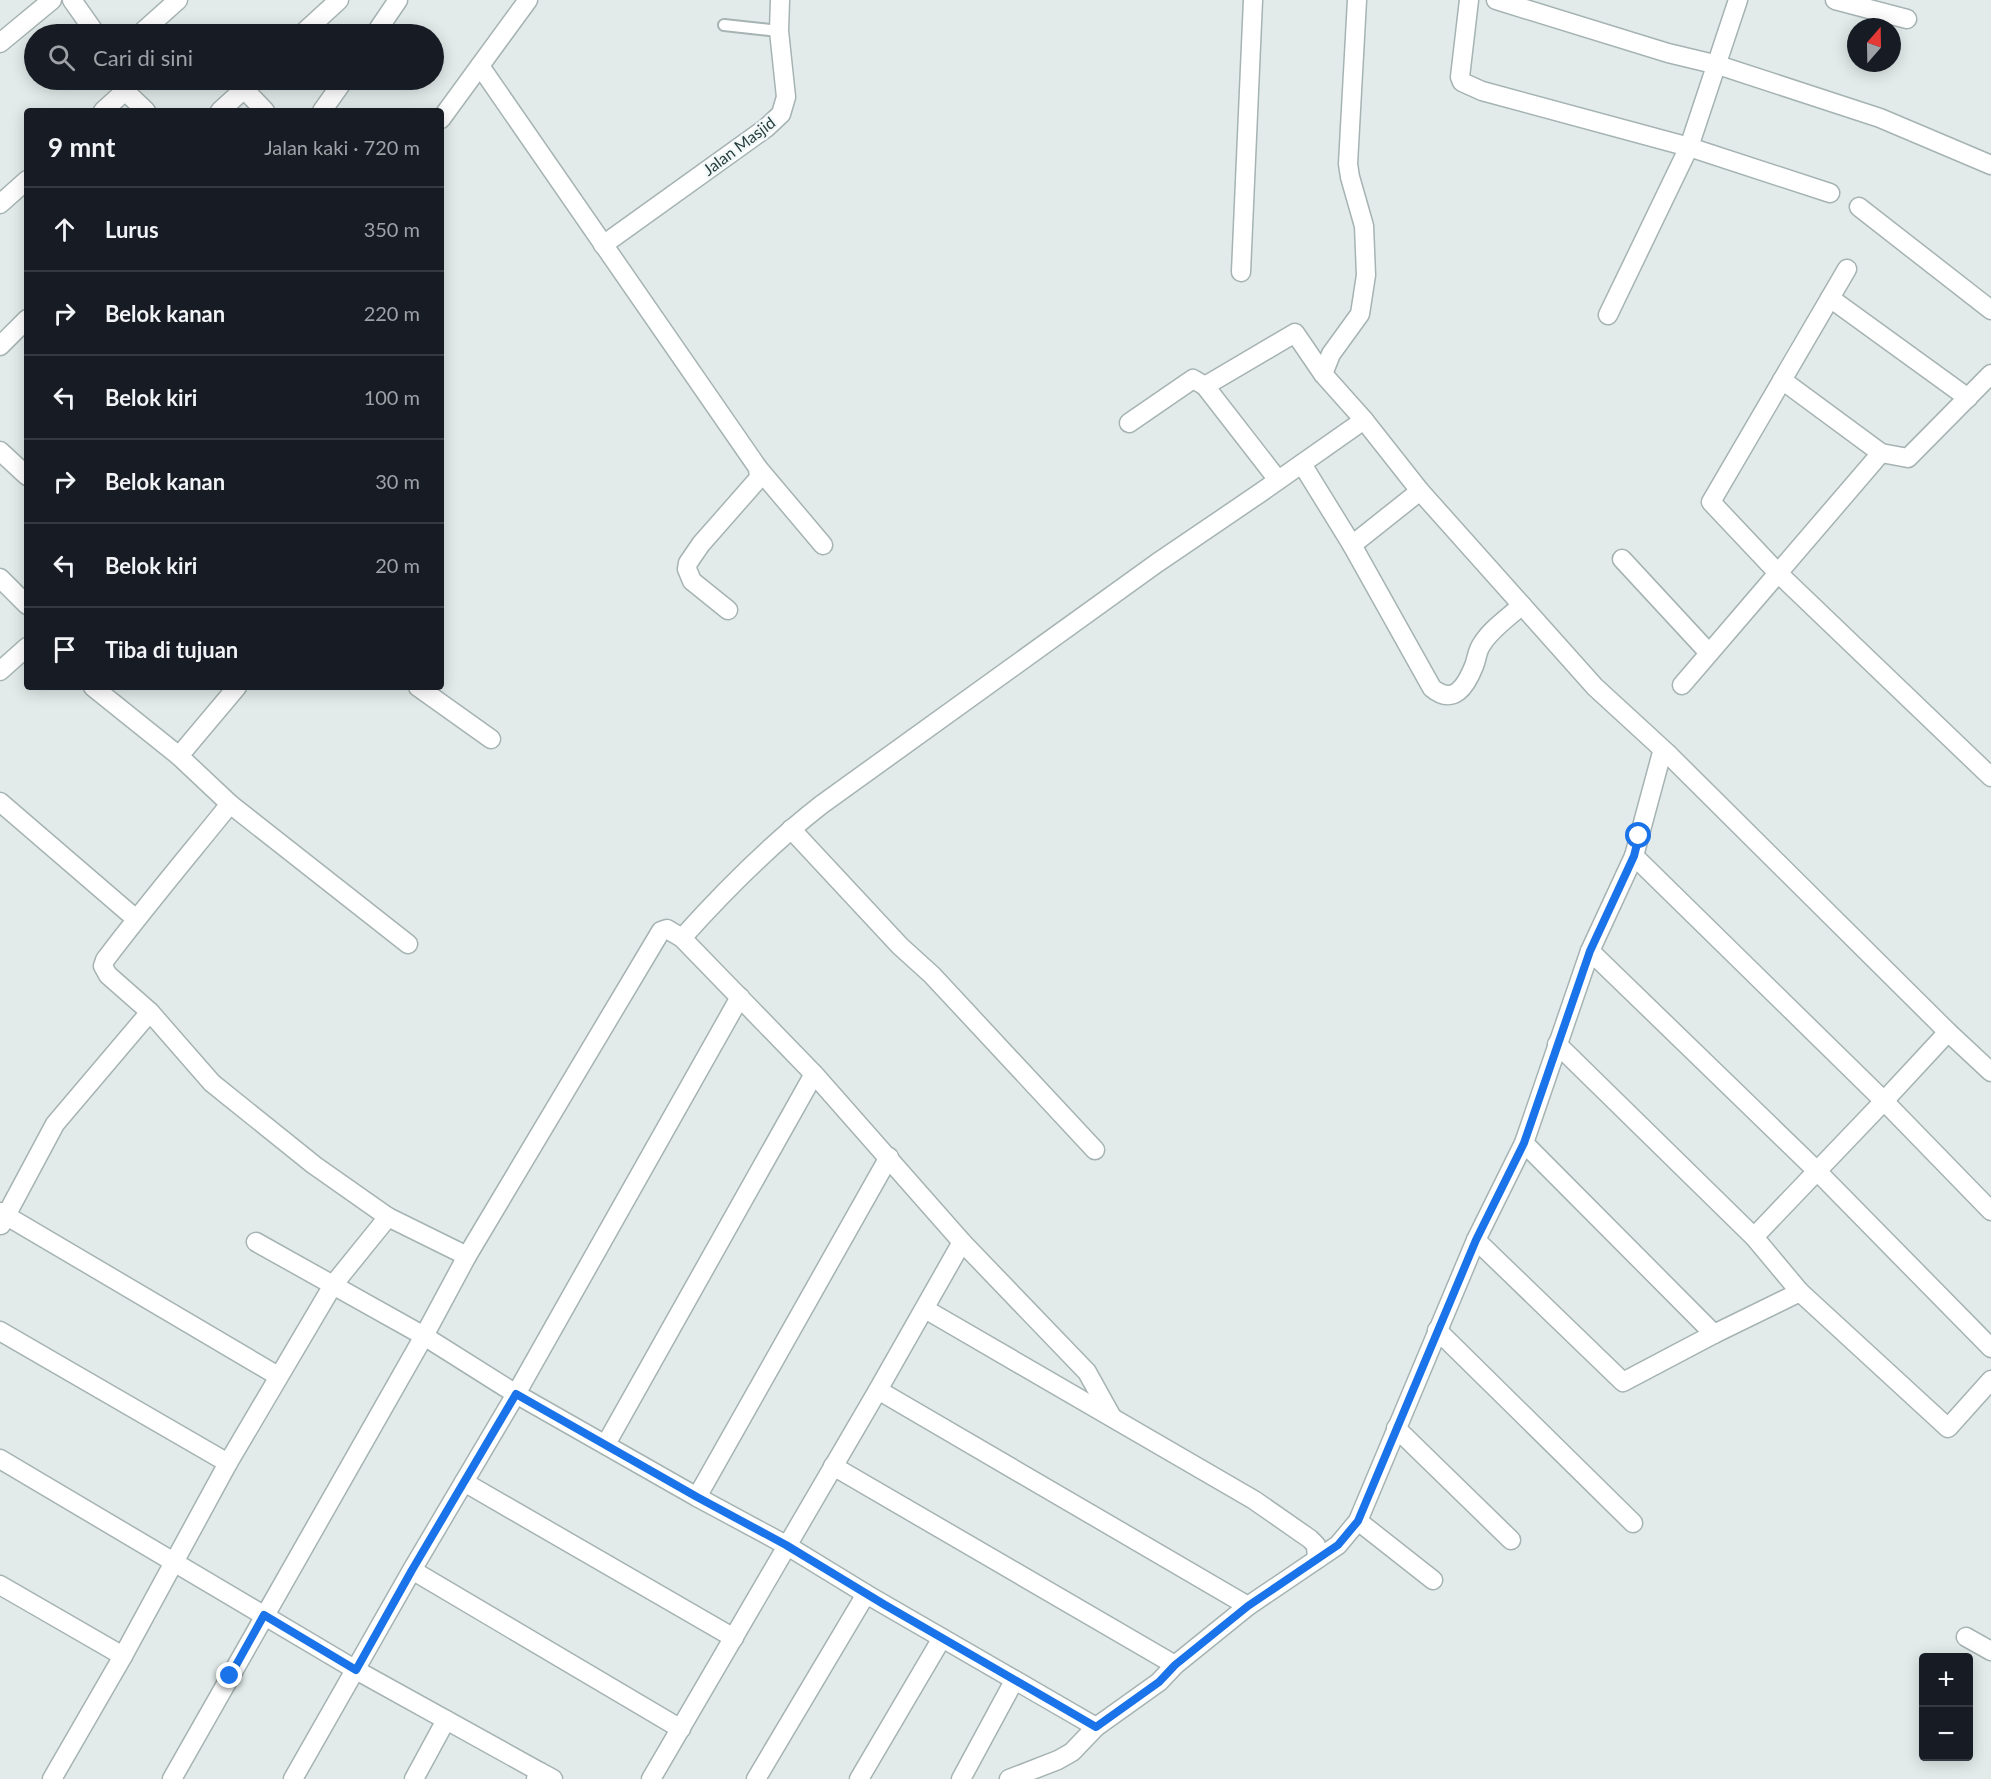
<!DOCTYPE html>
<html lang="id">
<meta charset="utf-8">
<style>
body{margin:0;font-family:Lato,sans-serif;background:#242831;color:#f1f3f6}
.controls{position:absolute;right:18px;bottom:18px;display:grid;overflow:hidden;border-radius:6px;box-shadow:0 3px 15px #0003}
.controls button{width:54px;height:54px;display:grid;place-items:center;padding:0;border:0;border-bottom:2px solid #363941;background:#171b24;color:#f1f3f6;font:30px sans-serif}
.compass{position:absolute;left:1847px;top:18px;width:54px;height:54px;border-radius:50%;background:#171b24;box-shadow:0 3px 15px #0003;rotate:20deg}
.stop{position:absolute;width:18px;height:18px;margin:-14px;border:4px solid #1a73e8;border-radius:50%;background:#fff}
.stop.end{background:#1a73e8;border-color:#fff;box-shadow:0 2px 6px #0008}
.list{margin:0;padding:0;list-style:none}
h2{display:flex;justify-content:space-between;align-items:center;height:78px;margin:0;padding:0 24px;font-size:26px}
h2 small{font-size:20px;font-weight:400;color:#9ea1a6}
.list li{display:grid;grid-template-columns:39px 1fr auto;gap:18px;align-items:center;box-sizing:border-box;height:84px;padding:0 24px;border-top:2px solid #363941}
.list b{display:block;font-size:22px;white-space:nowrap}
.list em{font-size:20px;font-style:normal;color:#9ea1a6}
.icon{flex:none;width:33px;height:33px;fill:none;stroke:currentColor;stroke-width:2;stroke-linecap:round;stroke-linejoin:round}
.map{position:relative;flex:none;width:1991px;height:1779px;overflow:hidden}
.search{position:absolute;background:#171b24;box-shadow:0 3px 15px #0003;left:24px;top:24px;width:420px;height:66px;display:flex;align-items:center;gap:15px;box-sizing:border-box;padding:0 21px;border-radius:33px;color:#9ea1a6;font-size:22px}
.panel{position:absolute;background:#171b24;box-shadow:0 3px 15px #0003;left:24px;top:108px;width:420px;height:582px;border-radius:6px}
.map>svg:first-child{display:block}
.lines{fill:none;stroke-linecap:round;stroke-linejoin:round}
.service-casing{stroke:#a5b3b2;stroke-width:14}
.minor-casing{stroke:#a5b3b2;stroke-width:21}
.tertiary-casing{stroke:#a5b3b2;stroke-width:21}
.service{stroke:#fff;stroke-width:10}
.minor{stroke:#fff;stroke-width:18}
.tertiary{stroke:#fff;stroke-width:18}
.route{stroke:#1a73e8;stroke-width:8}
.labels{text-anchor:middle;stroke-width:5;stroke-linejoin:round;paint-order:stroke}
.street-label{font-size:16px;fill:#233b3b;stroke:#f2f8f7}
</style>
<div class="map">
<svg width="1991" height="1779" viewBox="0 0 1991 1779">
<rect width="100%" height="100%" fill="#e2ebea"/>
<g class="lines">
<defs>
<polyline id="service" points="724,25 779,31"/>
<g id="minor">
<polyline points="72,0 96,34"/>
<polyline points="1469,0 1460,77 1462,82 1482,91 1689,147 1830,193"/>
<polyline points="1496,0 1668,53 1718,65 1880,118 1991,165"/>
<polyline points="1835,0 1907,19"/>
<polyline points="140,34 178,0"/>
<polyline points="302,34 339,0"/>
<polyline points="375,34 398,0"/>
<polyline points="0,43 52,0"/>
<polyline points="480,66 758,468 759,478 701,544 688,563 687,569 692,581 728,610"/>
<polyline points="121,80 125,91 146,111"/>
<polyline points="244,89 265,111"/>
<polyline points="103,111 125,91"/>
<polyline points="220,111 254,80"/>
<polyline points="322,111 344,80"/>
<polyline points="441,119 528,0"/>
<polyline points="0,204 27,180"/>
<polyline points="1859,207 1991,310"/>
<polyline points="603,245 766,128 781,114 786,97 779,31 780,0"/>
<polyline points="1847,269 1711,502 1778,573 1991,777"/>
<polyline points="1241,272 1253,0"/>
<polyline points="1830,298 1968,398"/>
<polyline points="1608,315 1689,147 1738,0"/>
<polyline points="0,346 27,319"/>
<polyline points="1323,374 1331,354 1360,314 1366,275 1364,226 1350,177 1348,164 1357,0"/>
<polyline points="1782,380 1881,453"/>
<polyline points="1129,423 1193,379 1205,386"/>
<polyline points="0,451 27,476"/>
<polyline points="1302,464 1352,545 1420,491"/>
<polyline points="758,468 823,545"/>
<polyline points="1278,480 1205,386 1295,333 1323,374 1364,420 1420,491 1595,687 1668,754 1948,1032 1991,1072"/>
<path d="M1352 545 1432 688C1454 706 1466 686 1474 666 1477 659 1477 650 1482 644 1491 629 1509 617 1522 605"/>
<polyline points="1622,559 1709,653"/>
<polyline points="0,578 27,605"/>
<polyline points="0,671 27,647"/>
<polyline points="1682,685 1881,453 1908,458 1991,374"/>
<polyline points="93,687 179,756 230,804 408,944"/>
<polyline points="418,687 491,739"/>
<polyline points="179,756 237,687"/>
<polyline points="0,802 136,919"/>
<path d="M230 804C188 856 145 907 105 960L103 966 108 975 150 1012 212 1083 314 1165 388 1217 467 1256"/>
<polyline points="791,829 900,946 932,975 1095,1150"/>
<polyline points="1634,856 1884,1101 1991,1211"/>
<path d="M682 938C725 890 770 845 821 805L1157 563 1260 493 1364 420"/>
<polyline points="1590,951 1817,1171 1991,1348"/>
<polyline points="1557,1044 1754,1237 1800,1292 1948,1428 1991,1380"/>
<polyline points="1524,1143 1714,1334"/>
<polyline points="0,1212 278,1376"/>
<polyline points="1,1225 55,1124 150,1012"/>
<polyline points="1754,1237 1884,1101 1948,1032"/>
<polyline points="1476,1240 1623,1382 1714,1334 1800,1292"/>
<polyline points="256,1242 424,1336 516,1394 697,1497 786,1545 866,1594 1096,1727"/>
<polyline points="925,1309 1254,1500 1310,1539 1316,1545 1317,1559"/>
<polyline points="1437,1330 1633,1523"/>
<polyline points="0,1331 228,1463"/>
<polyline points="878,1390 1248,1606"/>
<polyline points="1396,1428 1511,1540"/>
<polyline points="606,1444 814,1074"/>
<polyline points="833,1466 1175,1665"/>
<polyline points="464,1482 734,1638"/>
<polyline points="697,1497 889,1157"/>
<polyline points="1358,1521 1433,1580"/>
<polyline points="412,1570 681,1729"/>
<polyline points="0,1585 123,1656"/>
<polyline points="1966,1637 1991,1651"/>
<polyline points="540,1772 553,1779"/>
<polyline points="52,1779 123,1656 228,1463 333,1285 388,1217"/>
<polyline points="172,1779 424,1336 467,1256 661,931 667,929 682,938 814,1074 962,1242 1087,1372 1112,1417"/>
<polyline points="293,1779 412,1570 516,1394 740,997"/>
<polyline points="414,1779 446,1720"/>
<polyline points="651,1779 878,1390 962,1242"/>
<polyline points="756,1779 866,1594"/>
<polyline points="859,1779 942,1638"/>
<polyline points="961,1779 1014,1681"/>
<polyline points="1009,1779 1058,1760 1072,1752 1096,1727 1159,1682 1175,1665 1248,1606 1338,1545 1358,1521 1476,1240 1524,1143 1590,951 1634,856 1661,756 1668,754"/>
</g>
<polyline id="tertiary" points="0,1459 356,1670 540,1772 536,1779"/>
</defs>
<use href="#service" class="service-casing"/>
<use href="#minor" class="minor-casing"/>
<use href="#tertiary" class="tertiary-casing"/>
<use href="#service" class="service"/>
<use href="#minor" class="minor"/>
<use href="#tertiary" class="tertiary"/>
</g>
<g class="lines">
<polyline class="route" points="230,1676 264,1615 356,1670 412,1570 516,1394 697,1497 786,1545 885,1605 1096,1727 1159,1682 1175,1665 1248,1606 1338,1545 1358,1521 1476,1240 1524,1143 1590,951 1634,856 1639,836"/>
</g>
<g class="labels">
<g class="street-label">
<text transform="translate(739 146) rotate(-37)" y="6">Jalan Masjid</text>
</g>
</g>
</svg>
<div class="controls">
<button>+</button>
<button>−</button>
</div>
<svg class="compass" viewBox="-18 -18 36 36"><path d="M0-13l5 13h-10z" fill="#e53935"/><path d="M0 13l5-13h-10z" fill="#9ea1a6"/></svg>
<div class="stop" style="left:1639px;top:836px"></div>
<div class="stop end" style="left:230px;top:1676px"></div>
<div class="search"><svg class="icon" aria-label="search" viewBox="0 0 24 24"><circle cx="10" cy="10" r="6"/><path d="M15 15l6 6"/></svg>Cari di sini</div>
<section class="panel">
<h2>9 mnt<small>Jalan kaki · 720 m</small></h2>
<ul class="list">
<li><svg class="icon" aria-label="ahead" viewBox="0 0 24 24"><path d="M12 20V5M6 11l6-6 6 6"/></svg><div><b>Lurus</b></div><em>350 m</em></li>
<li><svg class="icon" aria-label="right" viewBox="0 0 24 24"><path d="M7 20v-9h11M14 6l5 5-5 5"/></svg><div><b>Belok kanan</b></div><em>220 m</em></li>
<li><svg class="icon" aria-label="left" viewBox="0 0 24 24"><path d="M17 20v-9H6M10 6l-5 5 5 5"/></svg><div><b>Belok kiri</b></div><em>100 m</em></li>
<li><svg class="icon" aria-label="right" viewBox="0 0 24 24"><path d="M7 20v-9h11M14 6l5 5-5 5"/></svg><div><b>Belok kanan</b></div><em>30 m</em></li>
<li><svg class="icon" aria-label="left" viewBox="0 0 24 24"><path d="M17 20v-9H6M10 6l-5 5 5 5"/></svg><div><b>Belok kiri</b></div><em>20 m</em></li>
<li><svg class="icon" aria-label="arrive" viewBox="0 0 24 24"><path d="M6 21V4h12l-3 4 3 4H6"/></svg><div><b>Tiba di tujuan</b></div></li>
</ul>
</section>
</div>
